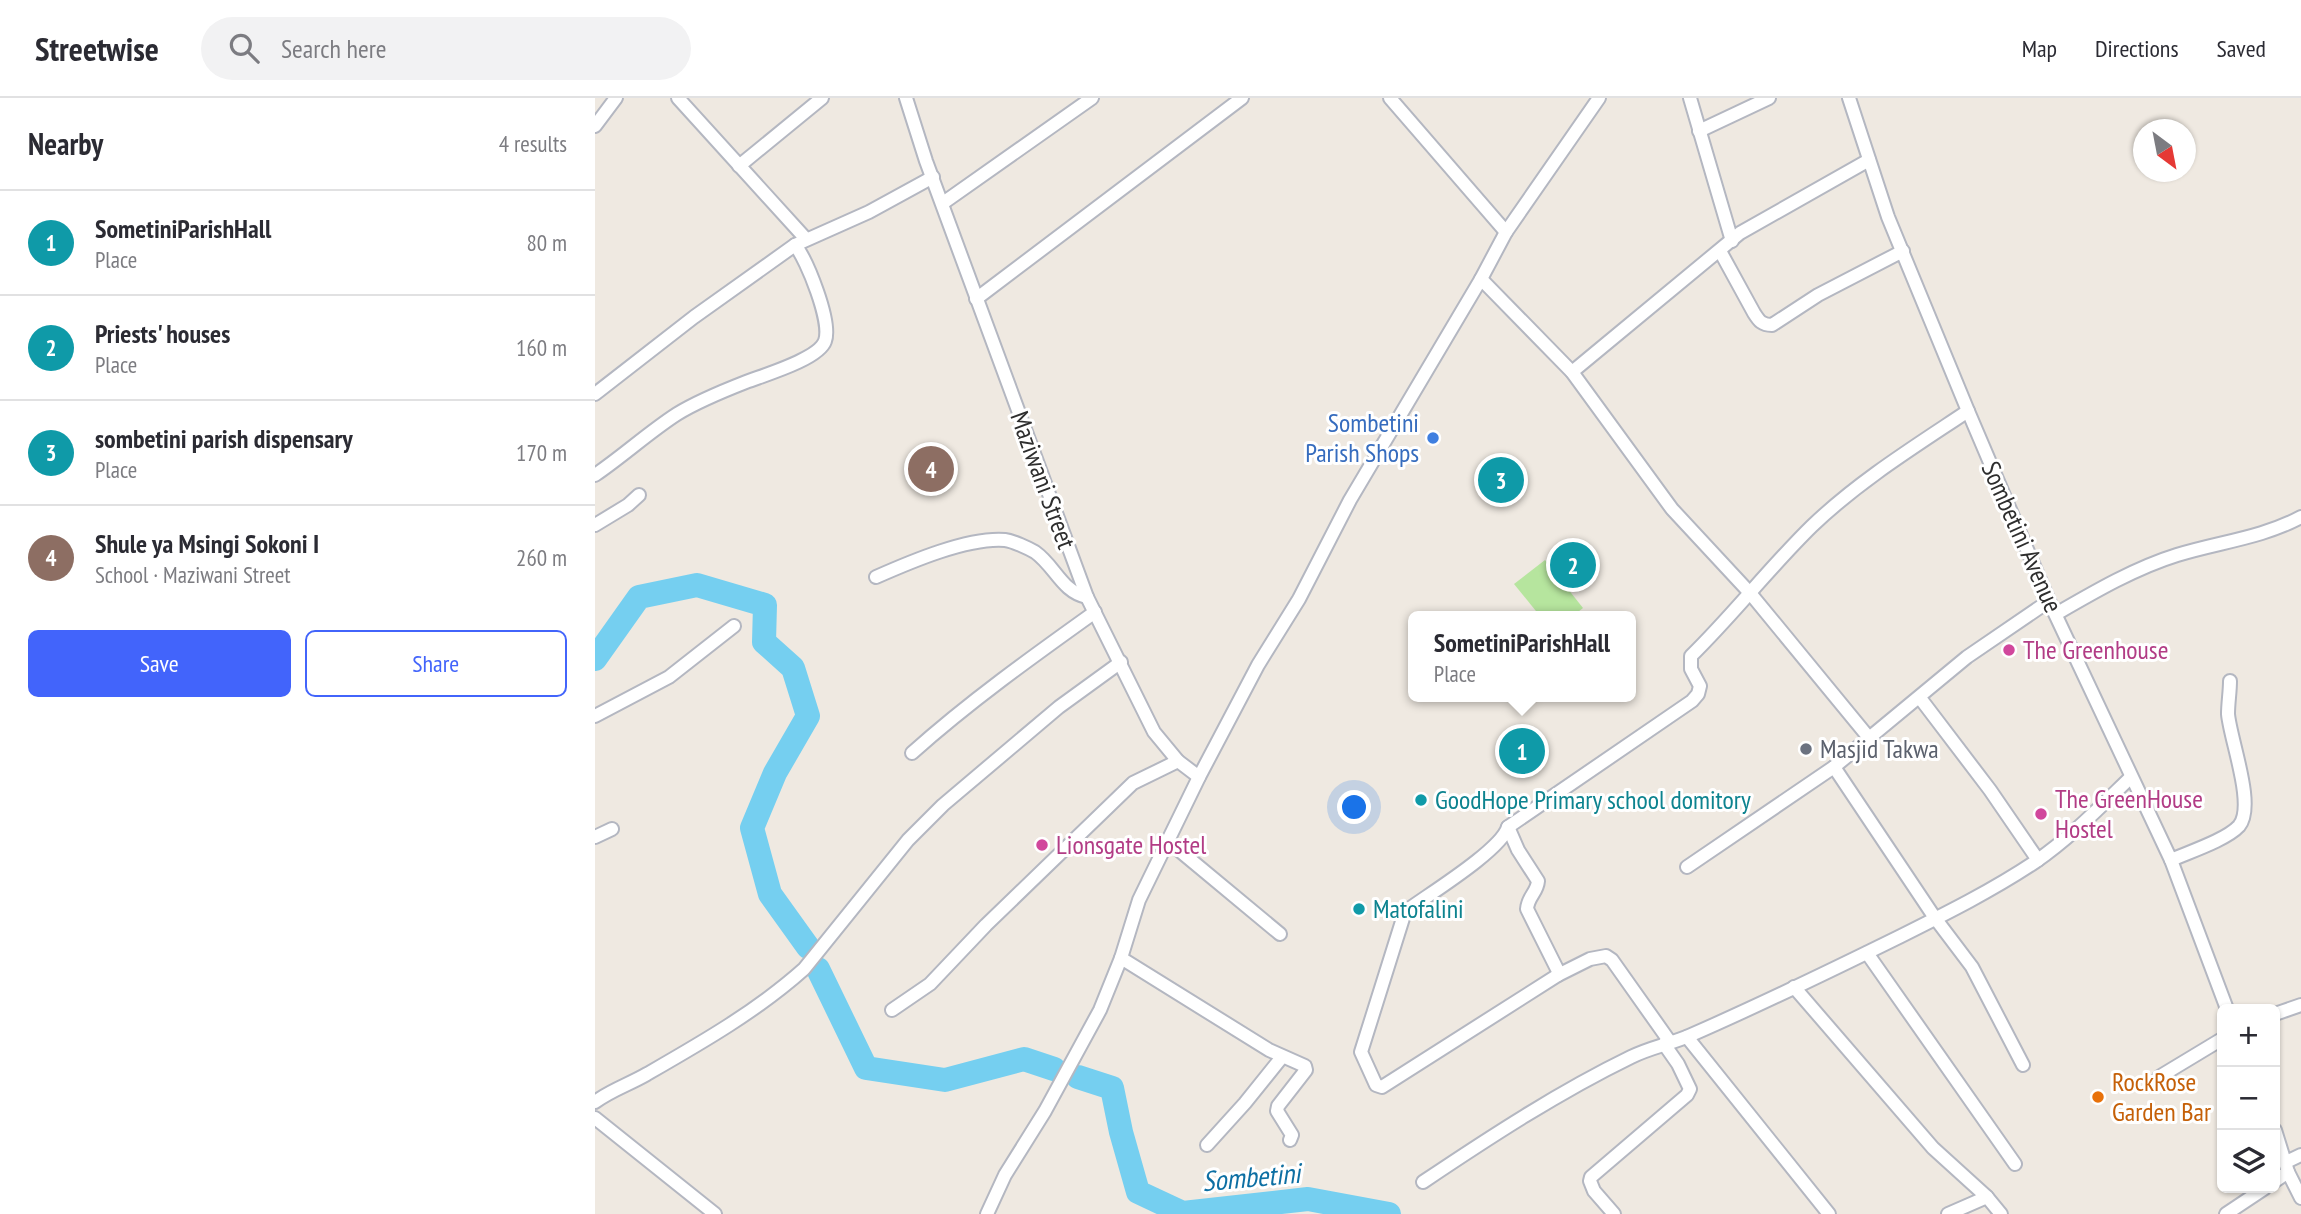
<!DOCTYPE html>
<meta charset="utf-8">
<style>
body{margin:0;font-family:"PT Sans Narrow",sans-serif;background:#f2f2f3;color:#2b2b33}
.controls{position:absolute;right:21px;bottom:21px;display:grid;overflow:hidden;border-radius:10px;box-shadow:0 2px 5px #0004}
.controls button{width:63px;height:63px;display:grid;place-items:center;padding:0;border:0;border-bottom:2px solid #e1e1e2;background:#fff;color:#2b2b33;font:35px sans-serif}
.compass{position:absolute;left:1538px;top:21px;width:63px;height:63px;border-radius:50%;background:#fff;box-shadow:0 2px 5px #0004;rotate:148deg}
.you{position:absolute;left:760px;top:710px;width:24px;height:24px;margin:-18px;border:5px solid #fff;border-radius:50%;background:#1a73e8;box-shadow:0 0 0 10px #1a73e833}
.badge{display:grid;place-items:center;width:46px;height:46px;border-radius:50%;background:#4264fb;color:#fff;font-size:23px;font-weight:700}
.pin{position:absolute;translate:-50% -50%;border:4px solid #fff;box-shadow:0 2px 7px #0006}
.popup{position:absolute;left:813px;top:513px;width:228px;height:91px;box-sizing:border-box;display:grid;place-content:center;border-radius:10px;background:#fff;filter:drop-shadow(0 2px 5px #0005);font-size:23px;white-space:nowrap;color:#7c7c81}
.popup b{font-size:26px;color:#2b2b33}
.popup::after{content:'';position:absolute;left:50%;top:100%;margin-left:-14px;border:14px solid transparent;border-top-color:#fff}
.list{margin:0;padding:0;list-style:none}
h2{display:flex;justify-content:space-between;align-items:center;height:91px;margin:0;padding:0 28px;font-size:30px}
h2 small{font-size:23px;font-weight:400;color:#7c7c81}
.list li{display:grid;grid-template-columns:46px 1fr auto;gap:21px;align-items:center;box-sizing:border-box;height:105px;padding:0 28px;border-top:2px solid #e1e1e2}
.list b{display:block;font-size:26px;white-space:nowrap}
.list p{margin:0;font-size:23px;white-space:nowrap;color:#7c7c81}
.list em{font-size:23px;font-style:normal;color:#7c7c81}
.actions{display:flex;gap:14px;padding:21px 28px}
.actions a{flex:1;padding:16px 0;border:2px solid #4264fb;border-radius:10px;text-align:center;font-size:24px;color:#4264fb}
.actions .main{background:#4264fb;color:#fff}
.icon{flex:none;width:38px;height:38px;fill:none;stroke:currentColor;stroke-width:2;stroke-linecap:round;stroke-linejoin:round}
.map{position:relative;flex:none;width:1706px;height:1116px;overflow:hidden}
header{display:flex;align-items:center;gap:42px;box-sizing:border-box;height:98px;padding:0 35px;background:#fff;border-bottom:2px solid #e1e1e2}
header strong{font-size:33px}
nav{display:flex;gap:38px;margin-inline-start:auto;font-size:24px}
.search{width:490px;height:63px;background:#f2f2f3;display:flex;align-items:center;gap:18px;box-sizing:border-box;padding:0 24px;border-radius:38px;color:#7c7c81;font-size:26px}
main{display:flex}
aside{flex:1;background:#fff}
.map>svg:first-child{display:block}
.green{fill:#b6e59e}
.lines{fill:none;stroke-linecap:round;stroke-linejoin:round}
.river{stroke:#75cff0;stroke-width:24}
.street-casing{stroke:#b4b7c1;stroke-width:16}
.street{stroke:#fff;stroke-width:12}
.shop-dot{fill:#3f7fe0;stroke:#fff;stroke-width:2.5}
.hotel-dot{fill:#d1479c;stroke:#fff;stroke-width:2.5}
.worship-dot{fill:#6b7280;stroke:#fff;stroke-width:2.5}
.culture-dot{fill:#0f9aa8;stroke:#fff;stroke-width:2.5}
.food-dot{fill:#e8710a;stroke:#fff;stroke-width:2.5}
.labels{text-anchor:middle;stroke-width:6;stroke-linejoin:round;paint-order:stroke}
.shop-label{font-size:26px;fill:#366cbe;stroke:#fff;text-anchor:end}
.street-label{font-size:26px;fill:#2e2e2e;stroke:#fff}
.hotel-label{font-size:26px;fill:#b23c85;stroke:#fff;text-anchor:start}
.worship-label{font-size:26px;fill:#5b616d;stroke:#fff;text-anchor:start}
.culture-label{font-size:26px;fill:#0d838f;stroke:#fff;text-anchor:start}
.food-label{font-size:26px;fill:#c56008;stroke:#fff;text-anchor:start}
.water-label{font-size:28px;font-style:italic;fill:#0d6fa3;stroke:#fff}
</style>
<header>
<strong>Streetwise</strong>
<div class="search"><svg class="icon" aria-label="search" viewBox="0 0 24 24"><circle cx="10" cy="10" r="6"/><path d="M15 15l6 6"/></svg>Search here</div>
<nav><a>Map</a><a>Directions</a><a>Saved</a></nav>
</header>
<main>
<aside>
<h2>Nearby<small>4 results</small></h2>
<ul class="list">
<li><span class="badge" style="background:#0f9aa8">1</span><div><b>SometiniParishHall</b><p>Place</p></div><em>80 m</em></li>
<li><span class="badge" style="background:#0f9aa8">2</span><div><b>Priests' houses</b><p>Place</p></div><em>160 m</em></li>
<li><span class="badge" style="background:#0f9aa8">3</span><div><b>sombetini parish dispensary</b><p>Place</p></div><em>170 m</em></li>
<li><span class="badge" style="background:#8d6e63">4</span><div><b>Shule ya Msingi Sokoni I</b><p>School · Maziwani Street</p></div><em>260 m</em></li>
</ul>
<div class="actions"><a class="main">Save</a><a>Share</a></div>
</aside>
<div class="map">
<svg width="1706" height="1116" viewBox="0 0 1706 1116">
<rect width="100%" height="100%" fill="#efe9e1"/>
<polygon class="green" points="950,462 988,510 978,518 945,518 919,486"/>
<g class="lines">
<g class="river">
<polyline points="0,561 44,499 102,487 170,507 169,544 198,570 213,618 180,675 157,730 175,796 213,849"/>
<polyline points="223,871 271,970 350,982 429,961 459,971"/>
<polyline points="483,979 517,990 526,1034 543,1094 588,1115 713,1101 794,1116"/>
</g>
<defs>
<g id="street">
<polyline points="83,0 211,141"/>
<polyline points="311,0 331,63 492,499 559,634 583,663 604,679"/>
<polyline points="795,0 911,134"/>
<polyline points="1095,0 1137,143"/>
<polyline points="1254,0 1293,119 1373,313 1454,503 1576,762 1632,911"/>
<polyline points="0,28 21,0"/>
<polyline points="1104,33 1174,0"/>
<polyline points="144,68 227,0"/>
<polyline points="348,105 497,0"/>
<path d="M1125 153 1159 215C1164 223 1167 227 1177 227L1223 197 1308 153"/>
<polyline points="886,181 977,274 1077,411 1155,495 1275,641"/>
<polyline points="381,201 647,0"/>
<polyline points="977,274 1145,135 1274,62"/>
<polyline points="0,296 99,219 200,147 274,114 338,79"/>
<path d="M0 377C28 358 54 334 82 316 103 303 128 293 151 284 169 277 224 261 230 243 237 224 212 162 200 147"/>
<polyline points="0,427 33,407 44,397"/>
<path d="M281 479C315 464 373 439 410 442 418 443 433 450 440 454 460 468 467 494 492 499"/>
<path d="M1461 516C1499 494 1540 470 1582 457 1624 444 1667 440 1706 419"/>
<polyline points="1325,600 1395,692 1443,762"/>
<polyline points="0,618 74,579 139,528"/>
<path d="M317 655C374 604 437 559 500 514"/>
<polyline points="1239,669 1340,820 1377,869 1428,967"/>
<path d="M913 729 923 752 943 783C942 795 933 798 932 811L963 873V877"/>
<polyline points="0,739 17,731"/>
<polyline points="573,743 685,836"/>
<path d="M1576 762C1594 754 1631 742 1644 728 1661 708 1635 641 1633 616 1633 605 1635 594 1635 583"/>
<polyline points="1092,769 1239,669 1372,559 1454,503"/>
<polyline points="1272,855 1420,1066"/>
<polyline points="526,860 674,952 710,968 711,972 683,1008 682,1013 697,1037 695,1042"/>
<polyline points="1199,889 1338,1050 1392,1099 1406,1116"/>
<polyline points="297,912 335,886 391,827 538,685 583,663"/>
<polyline points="1680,916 1706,907"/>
<polyline points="1092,939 1234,1116"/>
<path d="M1075 944 1017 862 1011 858 995 861 963 877 787 989 781 987 766 954 809 817 814 811C836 795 906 752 913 729L1097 603 1103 596 1105 588 1096 571V558C1138 517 1175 469 1217 428 1264 383 1319 349 1373 313"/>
<polyline points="1564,979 1627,941"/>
<path d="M0 1004C16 992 35 986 52 976 106 945 162 913 209 871L313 742 348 707 464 609 526 564"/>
<polyline points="0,1020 120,1116"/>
<polyline points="1680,1032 1693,1074 1706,1100"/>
<polyline points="612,1047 650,1005 687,959"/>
<polyline points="1691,1064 1706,1057"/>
<polyline points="1680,1083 1693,1074"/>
<path d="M828 1084C895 1039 964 994 1036 959 1056 949 1076 946 1096 937 1167 906 1237 872 1306 838 1352 815 1398 792 1440 764 1475 740 1505 709 1535 680"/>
<polyline points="392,1116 410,1077 450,1013 505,912 526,860 544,802 604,679 663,567 704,501 755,402 886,181 911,134 1004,0"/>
<polyline points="1019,1116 999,1093 995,1083 996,1079 1092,997 1095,991 1083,966 1069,946"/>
<polyline points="1353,1116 1392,1099"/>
<polyline points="1631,1116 1670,1090"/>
</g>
</defs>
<use href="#street" class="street-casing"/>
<use href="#street" class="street"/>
</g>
<circle class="shop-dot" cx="838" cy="340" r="7"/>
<g class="hotel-dot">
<circle cx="1414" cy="552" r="7"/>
<circle cx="1446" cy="716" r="7"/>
<circle cx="447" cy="747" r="7"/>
</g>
<circle class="worship-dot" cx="1211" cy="651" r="7"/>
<g class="culture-dot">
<circle cx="826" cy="702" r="7"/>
<circle cx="764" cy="811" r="7"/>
</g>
<circle class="food-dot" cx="1503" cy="999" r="7"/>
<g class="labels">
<g class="shop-label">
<text x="824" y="334">Sombetini<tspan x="824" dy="30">Parish Shops</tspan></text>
</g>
<g class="street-label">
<text transform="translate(448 382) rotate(70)" y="9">Maziwani Street</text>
<text transform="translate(1427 439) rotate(66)" y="9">Sombetini Avenue</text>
</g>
<g class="hotel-label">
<text x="1428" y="561">The Greenhouse</text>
<text x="1460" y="710">The GreenHouse<tspan x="1460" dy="30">Hostel</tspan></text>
<text x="461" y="756">Lionsgate Hostel</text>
</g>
<g class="worship-label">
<text x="1225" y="660">Masjid Takwa</text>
</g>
<g class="culture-label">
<text x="840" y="711">GoodHope Primary school domitory</text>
<text x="778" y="820">Matofalini</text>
</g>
<g class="food-label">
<text x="1517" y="993">RockRose<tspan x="1517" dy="30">Garden Bar</tspan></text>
</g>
<g class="water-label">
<text transform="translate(656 1079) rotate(-5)" y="10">Sombetini</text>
</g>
</g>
</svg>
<div class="controls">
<button>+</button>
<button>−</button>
<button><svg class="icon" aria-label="layers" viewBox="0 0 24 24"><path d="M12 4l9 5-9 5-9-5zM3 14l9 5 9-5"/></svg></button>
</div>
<svg class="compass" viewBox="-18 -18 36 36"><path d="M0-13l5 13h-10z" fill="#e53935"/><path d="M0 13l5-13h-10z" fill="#7c7c81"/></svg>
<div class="you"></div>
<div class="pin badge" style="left:927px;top:653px;background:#0f9aa8">1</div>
<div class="popup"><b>SometiniParishHall</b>Place</div>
<div class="pin badge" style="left:978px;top:467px;background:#0f9aa8">2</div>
<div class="pin badge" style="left:906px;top:382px;background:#0f9aa8">3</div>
<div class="pin badge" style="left:336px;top:371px;background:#8d6e63">4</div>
</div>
</main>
